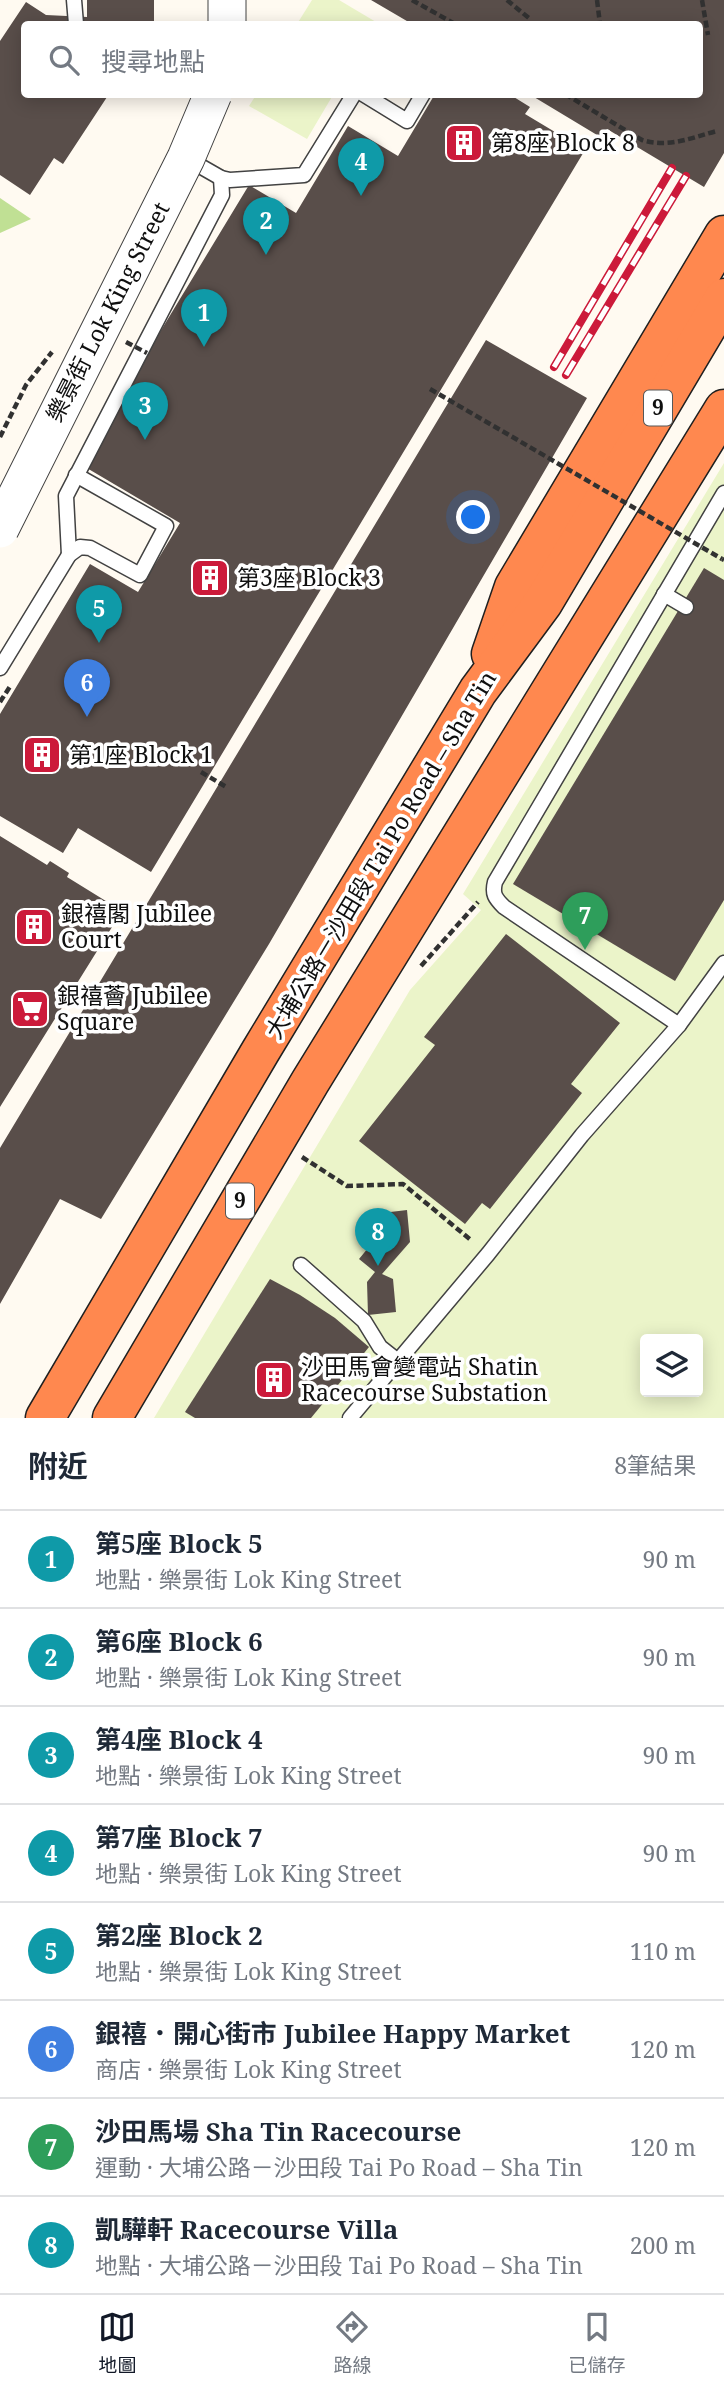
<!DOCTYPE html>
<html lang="zh-TW">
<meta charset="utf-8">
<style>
body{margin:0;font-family:"Noto Serif","Noto Sans TC",serif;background:#f6f6f7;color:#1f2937}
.controls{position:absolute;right:21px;bottom:21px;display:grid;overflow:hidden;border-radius:7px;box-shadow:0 4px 18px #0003}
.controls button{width:63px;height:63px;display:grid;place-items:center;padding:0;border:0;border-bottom:2px solid #e0e1e3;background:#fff;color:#1f2937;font:35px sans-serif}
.you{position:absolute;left:474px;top:518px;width:24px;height:24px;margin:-18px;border:5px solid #fff;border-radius:50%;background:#1a73e8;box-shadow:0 0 0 10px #1a73e833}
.badge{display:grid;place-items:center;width:46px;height:46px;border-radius:50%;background:#111827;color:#fff;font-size:23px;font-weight:700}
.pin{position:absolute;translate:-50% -58px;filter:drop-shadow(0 2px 4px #0008)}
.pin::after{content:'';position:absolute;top:37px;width:24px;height:21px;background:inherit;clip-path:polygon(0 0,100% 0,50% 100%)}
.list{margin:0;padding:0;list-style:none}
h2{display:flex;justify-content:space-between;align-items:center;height:91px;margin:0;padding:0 28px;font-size:30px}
h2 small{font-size:23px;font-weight:400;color:#747a83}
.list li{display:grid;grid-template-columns:46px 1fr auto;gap:21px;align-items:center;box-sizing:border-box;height:98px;padding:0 28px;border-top:2px solid #e0e1e3}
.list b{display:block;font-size:26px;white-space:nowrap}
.list p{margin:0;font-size:23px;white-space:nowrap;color:#747a83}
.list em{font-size:23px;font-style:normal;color:#747a83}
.icon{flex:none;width:38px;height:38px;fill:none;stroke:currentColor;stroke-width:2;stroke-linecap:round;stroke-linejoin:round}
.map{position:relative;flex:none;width:724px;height:1418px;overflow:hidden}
.search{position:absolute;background:#fff;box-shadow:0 4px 18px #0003;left:21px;right:21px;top:21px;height:77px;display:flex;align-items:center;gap:18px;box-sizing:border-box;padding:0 24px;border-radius:7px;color:#747a83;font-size:26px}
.sheet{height:875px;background:#fff}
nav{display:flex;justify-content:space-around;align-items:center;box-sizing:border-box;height:98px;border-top:2px solid #e0e1e3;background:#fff;font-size:19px;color:#747a83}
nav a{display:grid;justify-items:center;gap:4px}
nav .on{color:#111827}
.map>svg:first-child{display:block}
.forest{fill:#c0e094}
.pitch{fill:#ebf4c9;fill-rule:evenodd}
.building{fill:#594e4a}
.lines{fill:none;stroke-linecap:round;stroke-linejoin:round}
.service-casing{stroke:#424242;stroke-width:17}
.tertiary-casing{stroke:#424242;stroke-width:39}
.motorway-casing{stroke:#202020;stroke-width:41}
.path{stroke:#313131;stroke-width:4.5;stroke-dasharray:7 3.5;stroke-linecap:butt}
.service{stroke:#fff;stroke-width:14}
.tertiary{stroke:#fff;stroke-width:37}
.motorway{stroke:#ff884f;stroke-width:38}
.rail-casing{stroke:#cc1a3a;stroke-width:8}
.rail{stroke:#fff;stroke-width:5;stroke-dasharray:16;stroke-linecap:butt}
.tertiary-bridge-casing{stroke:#424242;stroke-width:39;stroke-linecap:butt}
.path-bridge{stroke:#313131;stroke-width:4.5;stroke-dasharray:7 3.5;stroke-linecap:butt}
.tertiary-bridge{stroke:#fff;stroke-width:37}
.labels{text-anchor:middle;stroke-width:7;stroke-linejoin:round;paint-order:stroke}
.shield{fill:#fff;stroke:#575757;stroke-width:2}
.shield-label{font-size:21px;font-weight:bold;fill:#0f0f0f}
.poi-label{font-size:23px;fill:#0f0f0f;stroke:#fff;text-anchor:start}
.street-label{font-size:23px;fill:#0f0f0f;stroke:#fff}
</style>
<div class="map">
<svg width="724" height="1418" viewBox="0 0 724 1418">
<rect width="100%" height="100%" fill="#fffaf1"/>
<polygon class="forest" points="0,198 31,219 0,233"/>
<g class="pitch">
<polygon points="312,0 339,0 376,22 375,24 297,24"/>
<polygon points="256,95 256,94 333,95 307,139 249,106"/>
<path d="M724 463V1418H154L410 990 481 910 463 894ZM645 1339H698V1392H645Z"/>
</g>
<g class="building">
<polygon points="87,0 154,0 154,23 153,24 24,24 24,94 109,94 63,164 54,158 30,195 0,175 0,41 26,2 46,15 87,17"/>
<polygon points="371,0 724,0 724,153 704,187 607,129 602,138 529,94 700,94 700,24 412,24"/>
<polygon points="435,94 509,94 530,107 525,114 585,150 151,872 78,828 63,853 0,816 0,714 90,564 138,592 180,523 80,464 249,185 296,213 348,126 398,156"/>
<polygon points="486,340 587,398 269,944 101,1219 60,1199 0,1304 0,1148"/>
<polygon points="704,568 724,580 724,900 675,981 513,884"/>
<polygon points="0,836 47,865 50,861 69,873 67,877 122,911 0,1107"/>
<polygon points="506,934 620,1023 571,1084 582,1093 490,1209 482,1203 465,1224 359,1141 435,1045 424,1037"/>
<polygon points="407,1210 410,1242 382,1274 393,1279 396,1312 368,1315 367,1282 375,1272 359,1259 373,1242 384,1244 382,1213"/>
<polygon points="270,1279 300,1295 335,1318 369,1347 311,1418 195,1418 185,1412"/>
</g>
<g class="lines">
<defs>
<g id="service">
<polyline points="74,0 76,24"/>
<polyline points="363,94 407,121 423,94"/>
<polyline points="186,158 221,178 230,180 304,175 354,94"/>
<polyline points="69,555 66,496 222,195 221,178"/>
<polyline points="664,594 686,607"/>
<polyline points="0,668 69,555 80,547 90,548 140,575 166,526 76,475"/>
<path d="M679 1025 504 907C495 898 492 894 495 882L724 493"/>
<polyline points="301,1265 364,1321 380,1347 399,1362"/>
<polyline points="350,1418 488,1254 582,1135 679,1025 724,963"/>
</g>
<polyline id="tertiary" points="227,24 227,0"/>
<g id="motorway">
<polyline points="491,654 514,587 724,235"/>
<polyline points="45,1418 260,1052 478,691 543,603 724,298"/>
<polyline points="112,1418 310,1082 724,409"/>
</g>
</defs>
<use href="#service" class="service-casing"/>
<use href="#tertiary" class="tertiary-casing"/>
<use href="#motorway" class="motorway-casing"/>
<g class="path">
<polyline points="412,0 455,24"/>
<polyline points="507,0 530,19"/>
<polyline points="597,0 600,24"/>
<polyline points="702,0 708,35"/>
<path d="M565 94 642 140C669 148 690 138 717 131"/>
<polyline points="0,437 26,385 52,352"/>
<polyline points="722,559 724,560"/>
<polyline points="0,702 11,685"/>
<polyline points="201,772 228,788"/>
<polyline points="421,966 478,902"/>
<polyline points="302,1157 347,1186 403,1184 472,1241"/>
</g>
<use href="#service" class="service"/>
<use href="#tertiary" class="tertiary"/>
<use href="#motorway" class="motorway"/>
<defs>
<g id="rail">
<polyline points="554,367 672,168"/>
<polyline points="566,375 686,176"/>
</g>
</defs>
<use href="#rail" class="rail-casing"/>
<use href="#rail" class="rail"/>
<defs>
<polyline id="tertiary-bridge" points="0,529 186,158 213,94"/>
</defs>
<use href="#tertiary-bridge" class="tertiary-bridge-casing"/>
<g class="path-bridge">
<polyline points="126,342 147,353"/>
<polyline points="430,389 722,559"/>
</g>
<use href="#tertiary-bridge" class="tertiary-bridge"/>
</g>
<defs>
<symbol id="building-square" viewBox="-11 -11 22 22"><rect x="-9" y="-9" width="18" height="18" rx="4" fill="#cc1a3a" stroke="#fff"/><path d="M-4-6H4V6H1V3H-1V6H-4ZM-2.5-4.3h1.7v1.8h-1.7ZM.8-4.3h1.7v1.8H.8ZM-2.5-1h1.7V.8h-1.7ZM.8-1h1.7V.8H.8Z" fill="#fff"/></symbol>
<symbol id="supermarket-square" viewBox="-11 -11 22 22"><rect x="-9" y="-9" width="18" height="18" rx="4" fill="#cc1a3a" stroke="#fff"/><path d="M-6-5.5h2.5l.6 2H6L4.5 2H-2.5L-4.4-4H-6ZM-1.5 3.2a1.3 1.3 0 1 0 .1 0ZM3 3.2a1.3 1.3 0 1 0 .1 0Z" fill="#fff"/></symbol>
</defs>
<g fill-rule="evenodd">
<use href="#building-square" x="442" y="121" width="44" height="44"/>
<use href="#building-square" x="188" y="556" width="44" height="44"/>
<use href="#building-square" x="20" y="733" width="44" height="44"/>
<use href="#building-square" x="12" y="905" width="44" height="44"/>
<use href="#supermarket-square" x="8" y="987" width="44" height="44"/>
<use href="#building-square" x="252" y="1358" width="44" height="44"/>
</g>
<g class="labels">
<g class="shield">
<rect x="644" y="390.5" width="28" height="35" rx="5"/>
<rect x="226" y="1183.5" width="28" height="35" rx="5"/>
</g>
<g class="shield-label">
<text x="658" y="415">9</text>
<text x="240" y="1208">9</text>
</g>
<g class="poi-label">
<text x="491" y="151">第8座 Block 8</text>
<text x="237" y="586">第3座 Block 3</text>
<text x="69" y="763">第1座 Block 1</text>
<text x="61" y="922">銀禧閣 Jubilee<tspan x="61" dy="26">Court</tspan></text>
<text x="57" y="1004">銀禧薈 Jubilee<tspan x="57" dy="26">Square</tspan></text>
<text x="301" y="1375">沙田馬會變電站 Shatin<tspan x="301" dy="26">Racecourse Substation</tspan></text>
</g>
<g class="street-label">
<text transform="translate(108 312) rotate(-63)" y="8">樂景街 Lok King Street</text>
<text transform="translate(381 855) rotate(-59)" y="8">大埔公路－沙田段 Tai Po Road – Sha Tin</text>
</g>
</g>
</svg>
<div class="controls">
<button><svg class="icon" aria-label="layers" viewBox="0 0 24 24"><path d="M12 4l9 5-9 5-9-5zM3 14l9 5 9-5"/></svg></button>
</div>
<div class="you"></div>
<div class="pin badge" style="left:204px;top:347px;background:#0f9aa8">1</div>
<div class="pin badge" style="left:266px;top:255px;background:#0f9aa8">2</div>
<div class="pin badge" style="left:145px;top:440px;background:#0f9aa8">3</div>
<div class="pin badge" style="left:361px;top:196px;background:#0f9aa8">4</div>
<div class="pin badge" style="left:99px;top:643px;background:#0f9aa8">5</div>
<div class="pin badge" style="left:87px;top:717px;background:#3f7fe0">6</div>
<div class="pin badge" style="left:585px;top:950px;background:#2e9e5b">7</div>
<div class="pin badge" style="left:378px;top:1266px;background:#0f9aa8">8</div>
<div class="search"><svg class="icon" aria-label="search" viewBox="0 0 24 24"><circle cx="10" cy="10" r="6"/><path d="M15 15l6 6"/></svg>搜尋地點</div>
</div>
<section class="sheet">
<h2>附近<small>8筆結果</small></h2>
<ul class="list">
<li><span class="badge" style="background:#0f9aa8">1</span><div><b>第5座 Block 5</b><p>地點 · 樂景街 Lok King Street</p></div><em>90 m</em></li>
<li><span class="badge" style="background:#0f9aa8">2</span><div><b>第6座 Block 6</b><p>地點 · 樂景街 Lok King Street</p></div><em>90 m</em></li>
<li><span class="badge" style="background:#0f9aa8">3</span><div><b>第4座 Block 4</b><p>地點 · 樂景街 Lok King Street</p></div><em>90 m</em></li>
<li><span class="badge" style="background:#0f9aa8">4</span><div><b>第7座 Block 7</b><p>地點 · 樂景街 Lok King Street</p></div><em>90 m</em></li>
<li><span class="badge" style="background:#0f9aa8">5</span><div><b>第2座 Block 2</b><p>地點 · 樂景街 Lok King Street</p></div><em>110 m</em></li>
<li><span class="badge" style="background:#3f7fe0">6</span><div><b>銀禧．開心街市 Jubilee Happy Market</b><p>商店 · 樂景街 Lok King Street</p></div><em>120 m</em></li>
<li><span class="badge" style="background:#2e9e5b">7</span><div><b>沙田馬場 Sha Tin Racecourse</b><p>運動 · 大埔公路－沙田段 Tai Po Road – Sha Tin</p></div><em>120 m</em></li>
<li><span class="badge" style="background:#0f9aa8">8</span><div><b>凱驊軒 Racecourse Villa</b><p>地點 · 大埔公路－沙田段 Tai Po Road – Sha Tin</p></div><em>200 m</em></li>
</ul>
</section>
<nav>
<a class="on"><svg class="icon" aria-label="map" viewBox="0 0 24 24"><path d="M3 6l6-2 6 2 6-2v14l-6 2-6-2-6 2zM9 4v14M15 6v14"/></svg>地圖</a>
<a><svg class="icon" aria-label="directions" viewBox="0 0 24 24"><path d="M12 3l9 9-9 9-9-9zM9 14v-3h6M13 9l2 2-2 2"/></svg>路線</a>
<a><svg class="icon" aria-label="saved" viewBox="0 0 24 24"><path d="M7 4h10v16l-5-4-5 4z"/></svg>已儲存</a>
</nav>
